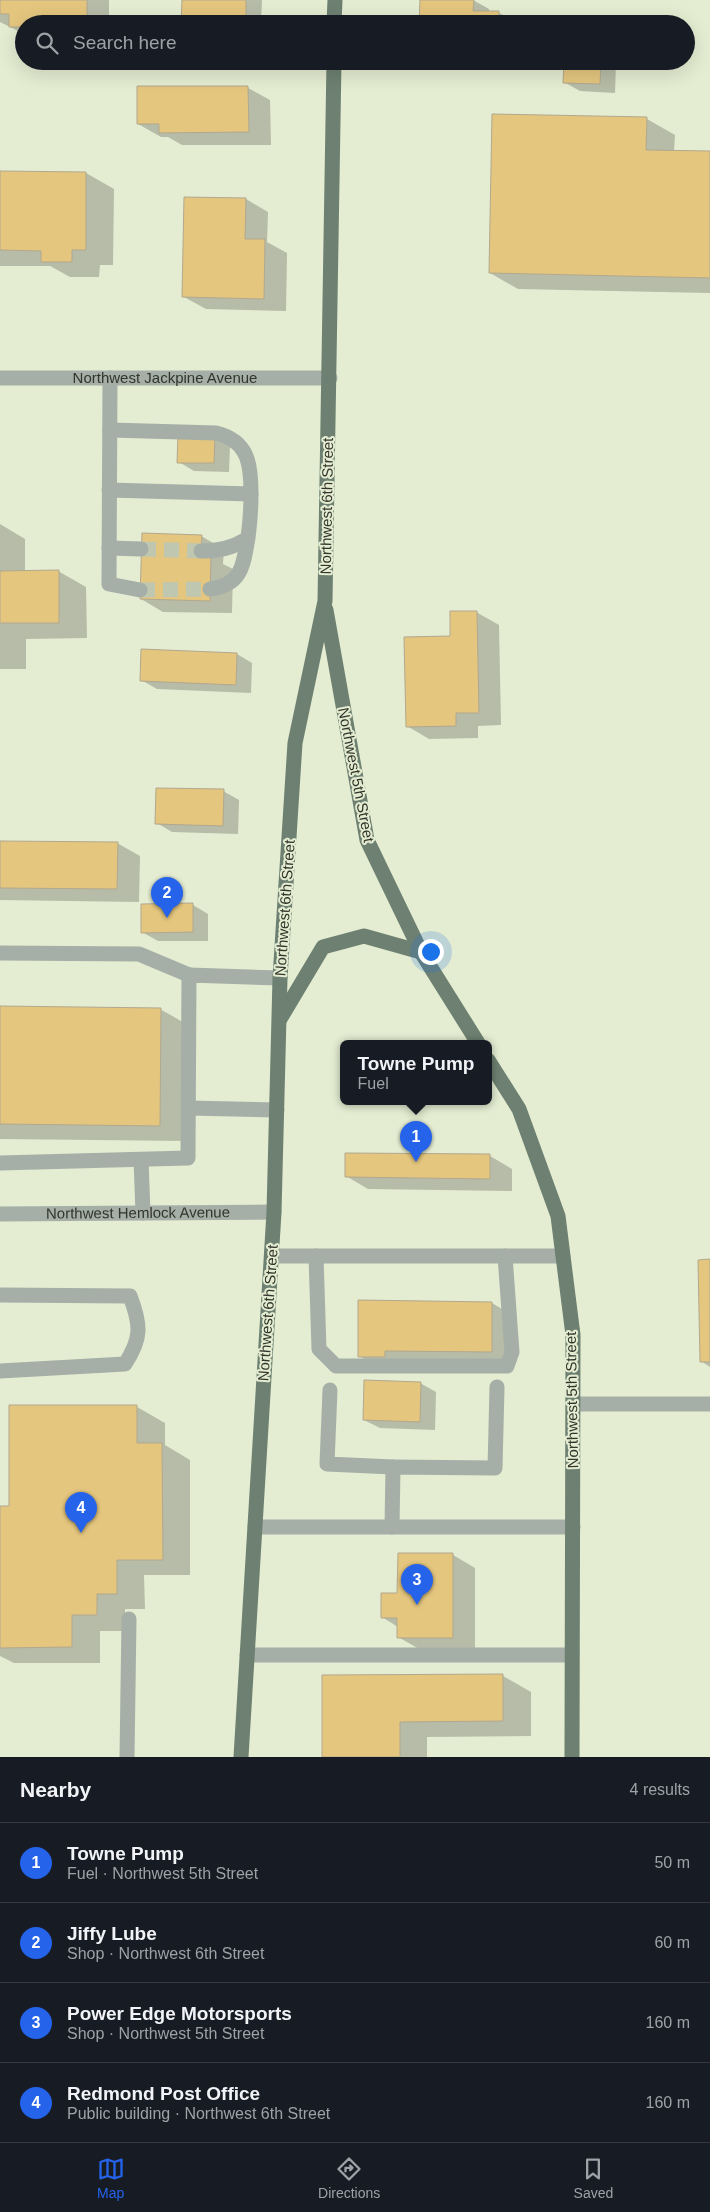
<!DOCTYPE html>
<meta charset="utf-8">
<style>
body{margin:0;font-family:Helvetica,sans-serif;background:#242831;color:#f1f3f6}
.you{position:absolute;left:430px;top:951px;width:18px;height:18px;margin:-12px;border:4px solid #fff;border-radius:50%;background:#1a73e8;box-shadow:0 0 0 8px #1a73e833}
.badge{display:grid;place-items:center;width:32px;height:32px;border-radius:50%;background:#2563eb;color:#fff;font-size:16px;font-weight:700}
.pin{position:absolute;translate:-50% -41px;filter:drop-shadow(0 1px 2px #0008)}
.pin::after{content:'';position:absolute;top:26px;width:18px;height:15px;background:inherit;clip-path:polygon(0 0,100% 0,50% 100%)}
.popup{position:absolute;left:340px;top:1040px;width:152px;height:65px;box-sizing:border-box;display:grid;place-content:center;border-radius:8px;background:#171b24;filter:drop-shadow(0 1px 4px #0005);font-size:16px;white-space:nowrap;color:#9ea1a6}
.popup b{font-size:19px;color:#f1f3f6}
.popup::after{content:'';position:absolute;left:50%;top:100%;margin-left:-10px;border:10px solid transparent;border-top-color:#171b24}
.list{margin:0;padding:0;list-style:none}
h2{display:flex;justify-content:space-between;align-items:center;height:65px;margin:0;padding:0 20px;font-size:21px}
h2 small{font-size:16px;font-weight:400;color:#9ea1a6}
.list li{display:grid;grid-template-columns:32px 1fr auto;gap:15px;align-items:center;box-sizing:border-box;height:80px;padding:0 20px;border-top:1px solid #363941}
.list b{display:block;font-size:19px;white-space:nowrap}
.list p{margin:0;font-size:16px;white-space:nowrap;color:#9ea1a6}
.list em{font-size:16px;font-style:normal;color:#9ea1a6}
.icon{flex:none;width:28px;height:28px;fill:none;stroke:currentColor;stroke-width:2;stroke-linecap:round;stroke-linejoin:round}
.map{position:relative;flex:none;width:710px;height:1757px;overflow:hidden}
.search{position:absolute;background:#171b24;box-shadow:0 5px 20px #0002;left:15px;right:15px;top:15px;height:55px;display:flex;align-items:center;gap:12px;box-sizing:border-box;padding:0 18px;border-radius:28px;color:#9ea1a6;font-size:19px}
.sheet{height:385px;background:#171b24}
nav{display:flex;justify-content:space-around;align-items:center;box-sizing:border-box;height:70px;border-top:1px solid #363941;background:#171b24;font-size:14px;color:#9ea1a6}
nav a{display:grid;justify-items:center;gap:2px}
nav .on{color:#2563eb}
.map>svg:first-child{display:block}
.shadow{fill:#0003}
.building{fill:#e4c67e;stroke:#b2a88f}
.lines{fill:none;stroke-linecap:round;stroke-linejoin:round}
.minor-tunnel{stroke:#c0c7b0;stroke-width:15;stroke-dasharray:15 8;stroke-linecap:butt}
.minor{stroke:#a5afa7;stroke-width:15}
.major{stroke:#6d8071;stroke-width:15}
.labels{text-anchor:middle;stroke-width:4;stroke-linejoin:round;paint-order:stroke}
.street-label{font-size:15px;fill:#32352b;stroke:#e4ecd1}
</style>
<div class="map">
<svg width="710" height="1757" viewBox="0 0 710 1757">
<rect width="100%" height="100%" fill="#e4ecd1"/>
<g class="shadow">
<polygon points="0,0 109,0 109,24 24,24 24,34 0,22"/>
<polygon points="183,0 262,0 261,24 183,24"/>
<polygon points="421,0 473,0 489,9 489,12 499,13 515,21 514,24 420,24"/>
<polygon points="565,61 612,61 616,63 615,93 580,91 564,82"/>
<polygon points="248,88 270,100 271,145 182,145 168,137 161,137 138,124"/>
<polygon points="647,119 675,135 674,151 710,152 710,293 518,289 490,273"/>
<polygon points="0,172 86,173 114,189 113,265 100,265 99,277 70,277 50,266 0,266"/>
<polygon points="246,199 268,212 267,242 287,253 286,311 206,309 184,297"/>
<polygon points="214,437 230,446 229,472 194,471 179,462"/>
<polygon points="0,524 25,539 25,572 58,571 86,587 87,638 26,639 26,669 0,669"/>
<polygon points="201,536 224,549 223,564 233,569 232,613 163,612 141,599"/>
<polygon points="476,612 499,625 501,725 478,726 478,738 429,739 407,726"/>
<polygon points="237,654 252,663 251,693 157,689 141,680"/>
<polygon points="223,791 239,800 238,834 172,832 157,823"/>
<polygon points="0,842 117,843 140,856 139,902 0,900"/>
<polygon points="193,905 208,914 208,941 158,941 142,932"/>
<polygon points="0,1008 160,1009 188,1025 188,1141 0,1139"/>
<polygon points="490,1156 512,1169 512,1191 368,1189 346,1176"/>
<polygon points="710,1261 710,1367 701,1361"/>
<polygon points="492,1303 514,1316 514,1364 381,1369 359,1356"/>
<polygon points="420,1383 436,1392 435,1430 380,1428 364,1420"/>
<polygon points="137,1407 165,1423 165,1445 190,1460 190,1575 144,1575 145,1609 125,1609 125,1631 100,1631 100,1663 14,1663 0,1656 0,1507 10,1507"/>
<polygon points="453,1555 475,1568 475,1650 421,1650 398,1637 398,1627 382,1617 399,1594"/>
<polygon points="323,1676 503,1676 531,1692 531,1736 427,1737 427,1757 323,1757"/>
</g>
<g class="building">
<polygon points="0,0 87,0 87,24 24,24 24,27 9,27 9,14 0,14"/>
<polygon points="182,0 246,0 246,24 181,24"/>
<polygon points="420,0 474,0 473,11 499,11 499,24 419,24"/>
<polygon points="564,61 601,61 600,84 563,83"/>
<polygon points="137,86 248,86 249,132 159,133 159,124 137,124"/>
<polygon points="492,114 647,117 646,150 710,151 710,278 489,273"/>
<polygon points="0,171 86,172 86,250 72,250 72,262 41,262 41,251 0,250"/>
<polygon points="184,197 246,198 245,239 265,239 264,299 182,297"/>
<polygon points="178,435 215,436 214,463 177,463"/>
<polygon points="142,533 202,535 201,555 211,555 210,601 140,599"/>
<polygon points="59,570 59,623 0,623 0,571"/>
<polygon points="450,611 477,611 479,713 456,713 456,726 406,727 404,637 450,636"/>
<polygon points="141,649 237,653 236,685 140,681"/>
<polygon points="156,788 224,789 223,826 155,824"/>
<polygon points="0,841 118,842 117,889 0,888"/>
<polygon points="193,903 193,932 141,933 141,904"/>
<polygon points="0,1006 161,1008 160,1126 0,1124"/>
<polygon points="345,1153 490,1154 490,1179 345,1177"/>
<polygon points="710,1259 710,1362 700,1362 698,1260"/>
<polygon points="358,1300 492,1302 492,1352 385,1351 385,1357 358,1357"/>
<polygon points="364,1380 421,1382 420,1422 363,1420"/>
<polygon points="9,1405 137,1405 137,1443 162,1443 163,1560 117,1560 117,1594 97,1594 97,1615 72,1615 72,1647 0,1648 0,1506 9,1506"/>
<polygon points="398,1553 453,1553 453,1638 397,1638 397,1618 381,1618 381,1593 397,1593"/>
<polygon points="503,1674 503,1721 400,1722 400,1757 322,1757 322,1675"/>
</g>
<g class="lines">
<g class="minor-tunnel">
<polyline points="141,549 201,551"/>
<polyline points="140,590 210,589"/>
</g>
<g class="minor">
<path id="s1" d="M0 378H330"/>
<polyline points="110,378 109,584 140,590"/>
<path d="M109 490 251 494C251 465 249 441 216 433L110 430"/>
<polyline points="109,548 141,549"/>
<path d="M201 551C219 551 232 548 247 539"/>
<path d="M210 589C243 585 243 564 248 538 250 523 251 509 251 494"/>
<polyline points="0,953 139,954 189,975"/>
<polyline points="188,1108 277,1110"/>
<polyline points="141,1160 143,1213"/>
<polyline points="0,1163 188,1158 189,975 280,978"/>
<path id="s2" d="M0 1214 274 1212"/>
<polyline points="272,1256 563,1256"/>
<polyline points="316,1256 319,1349 336,1366 507,1366 512,1352 505,1256"/>
<path d="M0 1295 130 1296C141 1325 142 1338 125 1364L0 1371"/>
<polyline points="330,1390 327,1464 393,1467"/>
<polyline points="573,1404 710,1404"/>
<polyline points="255,1527 573,1527"/>
<polyline points="392,1527 393,1467 495,1468 497,1387"/>
<polyline points="247,1655 572,1655"/>
<polyline points="127,1757 129,1619"/>
</g>
<g class="major">
<polyline points="334,24 335,0"/>
<polyline points="326,610 367,840 421,952 478,1043"/>
<polyline points="280,1019 323,947 364,936 421,952"/>
<polyline points="488,1060 519,1109 558,1216 563,1256 573,1335 572,1757"/>
<polyline points="241,1757 274,1212 280,978 295,743 325,601 334,61"/>
</g>
</g>
<g class="labels">
<g class="street-label">
<text dy="5" stroke="none"><textPath href="#s1" startOffset="165">Northwest Jackpine Avenue</textPath></text>
<text transform="translate(327 506) rotate(-89)" y="5">Northwest 6th Street</text>
<text transform="translate(356 775) rotate(79)" y="5">Northwest 5th Street</text>
<text transform="translate(285 908) rotate(-86)" y="5">Northwest 6th Street</text>
<text dy="5" stroke="none"><textPath href="#s2" startOffset="138">Northwest Hemlock Avenue</textPath></text>
<text transform="translate(268 1313) rotate(-86)" y="5">Northwest 6th Street</text>
<text transform="translate(572 1400) rotate(-91)" y="5">Northwest 5th Street</text>
</g>
</g>
</svg>
<div class="you"></div>
<div class="pin badge" style="left:416px;top:1162px">1</div>
<div class="popup"><b>Towne Pump</b>Fuel</div>
<div class="pin badge" style="left:167px;top:918px">2</div>
<div class="pin badge" style="left:417px;top:1605px">3</div>
<div class="pin badge" style="left:81px;top:1533px">4</div>
<div class="search"><svg class="icon" aria-label="search" viewBox="0 0 24 24"><circle cx="10" cy="10" r="6"/><path d="M15 15l6 6"/></svg>Search here</div>
</div>
<section class="sheet">
<h2>Nearby<small>4 results</small></h2>
<ul class="list">
<li><span class="badge">1</span><div><b>Towne Pump</b><p>Fuel · Northwest 5th Street</p></div><em>50 m</em></li>
<li><span class="badge">2</span><div><b>Jiffy Lube</b><p>Shop · Northwest 6th Street</p></div><em>60 m</em></li>
<li><span class="badge">3</span><div><b>Power Edge Motorsports</b><p>Shop · Northwest 5th Street</p></div><em>160 m</em></li>
<li><span class="badge">4</span><div><b>Redmond Post Office</b><p>Public building · Northwest 6th Street</p></div><em>160 m</em></li>
</ul>
</section>
<nav>
<a class="on"><svg class="icon" aria-label="map" viewBox="0 0 24 24"><path d="M3 6l6-2 6 2 6-2v14l-6 2-6-2-6 2zM9 4v14M15 6v14"/></svg>Map</a>
<a><svg class="icon" aria-label="directions" viewBox="0 0 24 24"><path d="M12 3l9 9-9 9-9-9zM9 14v-3h6M13 9l2 2-2 2"/></svg>Directions</a>
<a><svg class="icon" aria-label="saved" viewBox="0 0 24 24"><path d="M7 4h10v16l-5-4-5 4z"/></svg>Saved</a>
</nav>
